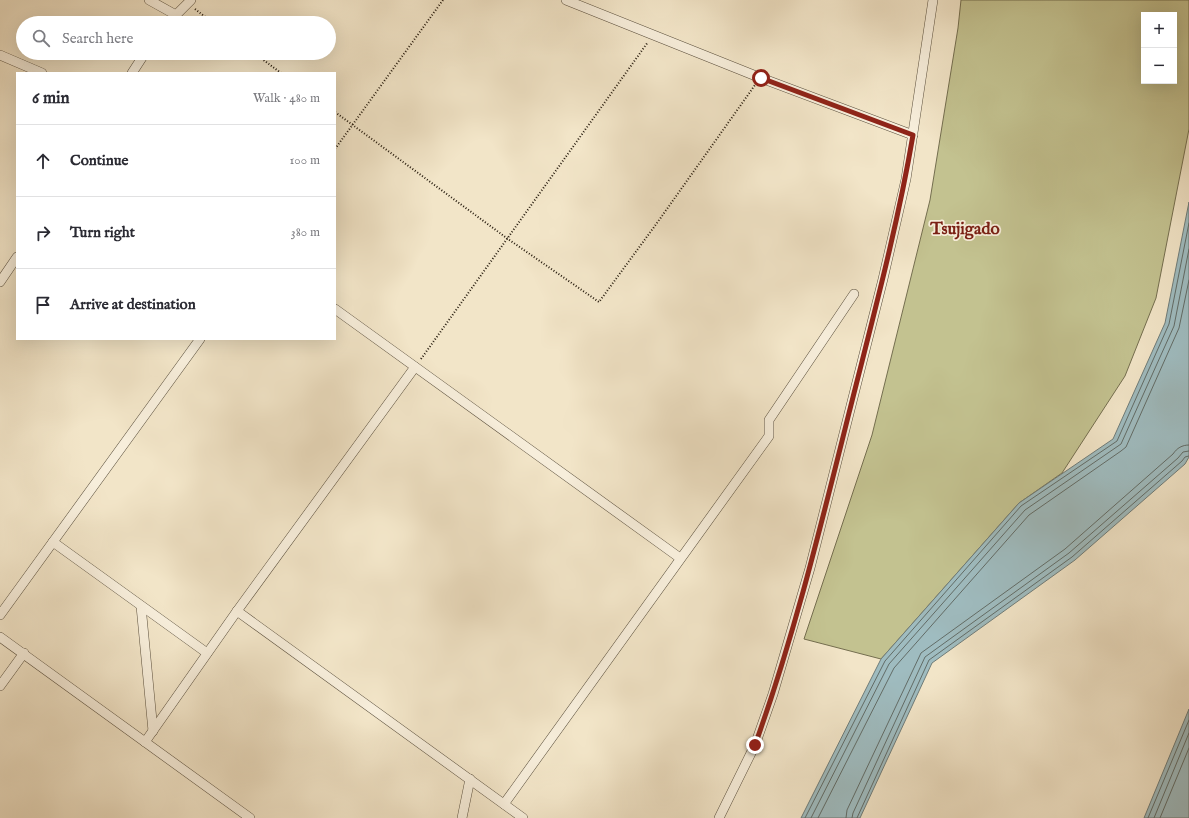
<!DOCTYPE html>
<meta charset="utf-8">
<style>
body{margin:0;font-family:"IM FELL English",serif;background:#f7f7f7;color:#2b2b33}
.controls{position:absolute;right:12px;top:12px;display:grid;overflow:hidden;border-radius:0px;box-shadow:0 4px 16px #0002}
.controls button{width:36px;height:36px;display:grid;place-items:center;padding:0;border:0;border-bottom:1px solid #e1e1e2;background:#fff;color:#2b2b33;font:20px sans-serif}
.stop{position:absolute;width:12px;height:12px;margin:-9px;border:3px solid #8f2418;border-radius:50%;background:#fff}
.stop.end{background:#8f2418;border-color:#fff;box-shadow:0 1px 4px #0008}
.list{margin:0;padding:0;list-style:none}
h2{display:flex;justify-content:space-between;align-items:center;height:52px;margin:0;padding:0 16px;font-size:17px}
h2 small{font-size:13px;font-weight:400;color:#7c7c81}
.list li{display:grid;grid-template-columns:26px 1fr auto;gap:12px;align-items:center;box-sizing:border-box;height:72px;padding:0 16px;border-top:1px solid #e1e1e2}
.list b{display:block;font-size:15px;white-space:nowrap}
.list em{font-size:13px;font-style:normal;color:#7c7c81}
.icon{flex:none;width:22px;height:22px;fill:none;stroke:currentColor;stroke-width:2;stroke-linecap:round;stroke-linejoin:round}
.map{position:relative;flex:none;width:1189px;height:818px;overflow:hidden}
.search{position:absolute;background:#fff;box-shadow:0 4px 16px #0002;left:16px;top:16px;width:320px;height:44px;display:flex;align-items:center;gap:10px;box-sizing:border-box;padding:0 14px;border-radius:22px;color:#7c7c81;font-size:15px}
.panel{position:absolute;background:#fff;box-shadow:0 4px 16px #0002;left:16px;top:72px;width:320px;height:268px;border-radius:0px}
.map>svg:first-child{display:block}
.green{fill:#c3c290;stroke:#746e4f;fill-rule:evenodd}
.water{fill:#9fbcc0;stroke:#6f7c79}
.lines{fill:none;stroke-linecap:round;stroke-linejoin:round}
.shore{stroke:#626c67;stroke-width:1}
.minor-casing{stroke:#594e3c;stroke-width:10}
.path{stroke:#261b0e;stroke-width:2;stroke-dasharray:1 2;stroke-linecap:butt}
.minor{stroke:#f7eedb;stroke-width:9}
.route{stroke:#8f2418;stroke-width:5}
.labels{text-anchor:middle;stroke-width:3.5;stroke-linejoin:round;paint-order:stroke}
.neighbourhood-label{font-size:17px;font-weight:bold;fill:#7a1f14;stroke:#f7eedb}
</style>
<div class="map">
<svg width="1189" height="818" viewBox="0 0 1189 818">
<rect width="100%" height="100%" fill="#f2e5c8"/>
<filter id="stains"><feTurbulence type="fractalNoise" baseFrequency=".005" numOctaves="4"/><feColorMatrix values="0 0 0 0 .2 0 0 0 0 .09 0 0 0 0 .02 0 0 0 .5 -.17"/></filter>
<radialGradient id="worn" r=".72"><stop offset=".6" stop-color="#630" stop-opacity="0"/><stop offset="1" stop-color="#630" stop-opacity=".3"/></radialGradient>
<path class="green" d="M961 0H1189V129L1156 298 1125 376 1062 473 1019 503 881 659 804 639 872 435 930 200 958 28ZM1144 15H1174V81H1144Z"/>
<g class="water">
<polygon points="1189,202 1189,457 1185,464 1075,560 932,663 860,818 801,818 881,659 1019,503 1113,439 1165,323"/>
<polygon points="1189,709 1189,818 1144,818"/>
</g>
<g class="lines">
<g class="shore">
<polyline points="805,818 885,661 1021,506 1117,441 1169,324 1189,223"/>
<polyline points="811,818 889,664 1025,510 1121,444 1174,326 1189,249"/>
<polyline points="818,818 894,668 1029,515 1121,451 1126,447 1179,328 1189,280"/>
<path d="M846 818 847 810 921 653 1065 549 1173 454C1177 448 1182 445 1189 445"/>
<polyline points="852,818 853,813 925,657 1069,553 1178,458 1183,452 1189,451"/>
<polyline points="857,818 929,660 1072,557 1182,461 1185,457 1189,456"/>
<polyline points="1148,818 1189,720"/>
<polyline points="1154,818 1189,733"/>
<polyline points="1160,818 1189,748"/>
</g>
<defs>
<g id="minor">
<polyline points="149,0 176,15"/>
<polyline points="566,0 761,78 913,135"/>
<polyline points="168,23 191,0"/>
<polyline points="0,55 42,73"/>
<polyline points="132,73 145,53"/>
<polyline points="0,282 17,257"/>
<polyline points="335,309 680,558"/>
<polyline points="53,542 207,653"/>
<polyline points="141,606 153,731"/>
<polyline points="237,611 523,818"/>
<polyline points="0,615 200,339"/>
<polyline points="0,637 250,818"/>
<polyline points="0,686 24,653"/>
<polyline points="145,742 237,611 415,367"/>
<polyline points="504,804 769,436 769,420 854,294"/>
<polyline points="462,818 470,779"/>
<polyline points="719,818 755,745 773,694 810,568 883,279 906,179 933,0"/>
</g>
</defs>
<use href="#minor" class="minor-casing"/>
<g class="path">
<polyline points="195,9 213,23"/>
<polyline points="254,53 281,73"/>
<polyline points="335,112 508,239 599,302 657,223 755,85"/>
<polyline points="335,149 443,0"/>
<polyline points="421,359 648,42"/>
</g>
<use href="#minor" class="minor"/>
</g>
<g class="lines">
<path class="route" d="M755 745C794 637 821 525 849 413 872 321 897 229 913 135L761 78"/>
</g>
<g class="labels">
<g class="neighbourhood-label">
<text x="965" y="234">Tsujigado</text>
</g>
</g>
<rect width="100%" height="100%" filter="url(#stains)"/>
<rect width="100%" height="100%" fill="url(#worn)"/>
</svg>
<div class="controls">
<button>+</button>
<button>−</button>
</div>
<div class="stop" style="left:761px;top:78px"></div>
<div class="stop end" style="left:755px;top:745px"></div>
<div class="search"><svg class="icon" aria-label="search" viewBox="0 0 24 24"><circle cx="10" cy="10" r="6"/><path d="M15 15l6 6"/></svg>Search here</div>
<section class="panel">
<h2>6 min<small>Walk · 480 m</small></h2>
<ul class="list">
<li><svg class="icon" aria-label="ahead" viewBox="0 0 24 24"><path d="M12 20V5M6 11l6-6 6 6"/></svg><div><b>Continue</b></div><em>100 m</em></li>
<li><svg class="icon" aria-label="right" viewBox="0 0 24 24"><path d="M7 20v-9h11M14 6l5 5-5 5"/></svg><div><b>Turn right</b></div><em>380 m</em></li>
<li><svg class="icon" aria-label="arrive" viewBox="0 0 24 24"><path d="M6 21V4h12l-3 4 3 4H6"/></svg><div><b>Arrive at destination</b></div></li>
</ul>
</section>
</div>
